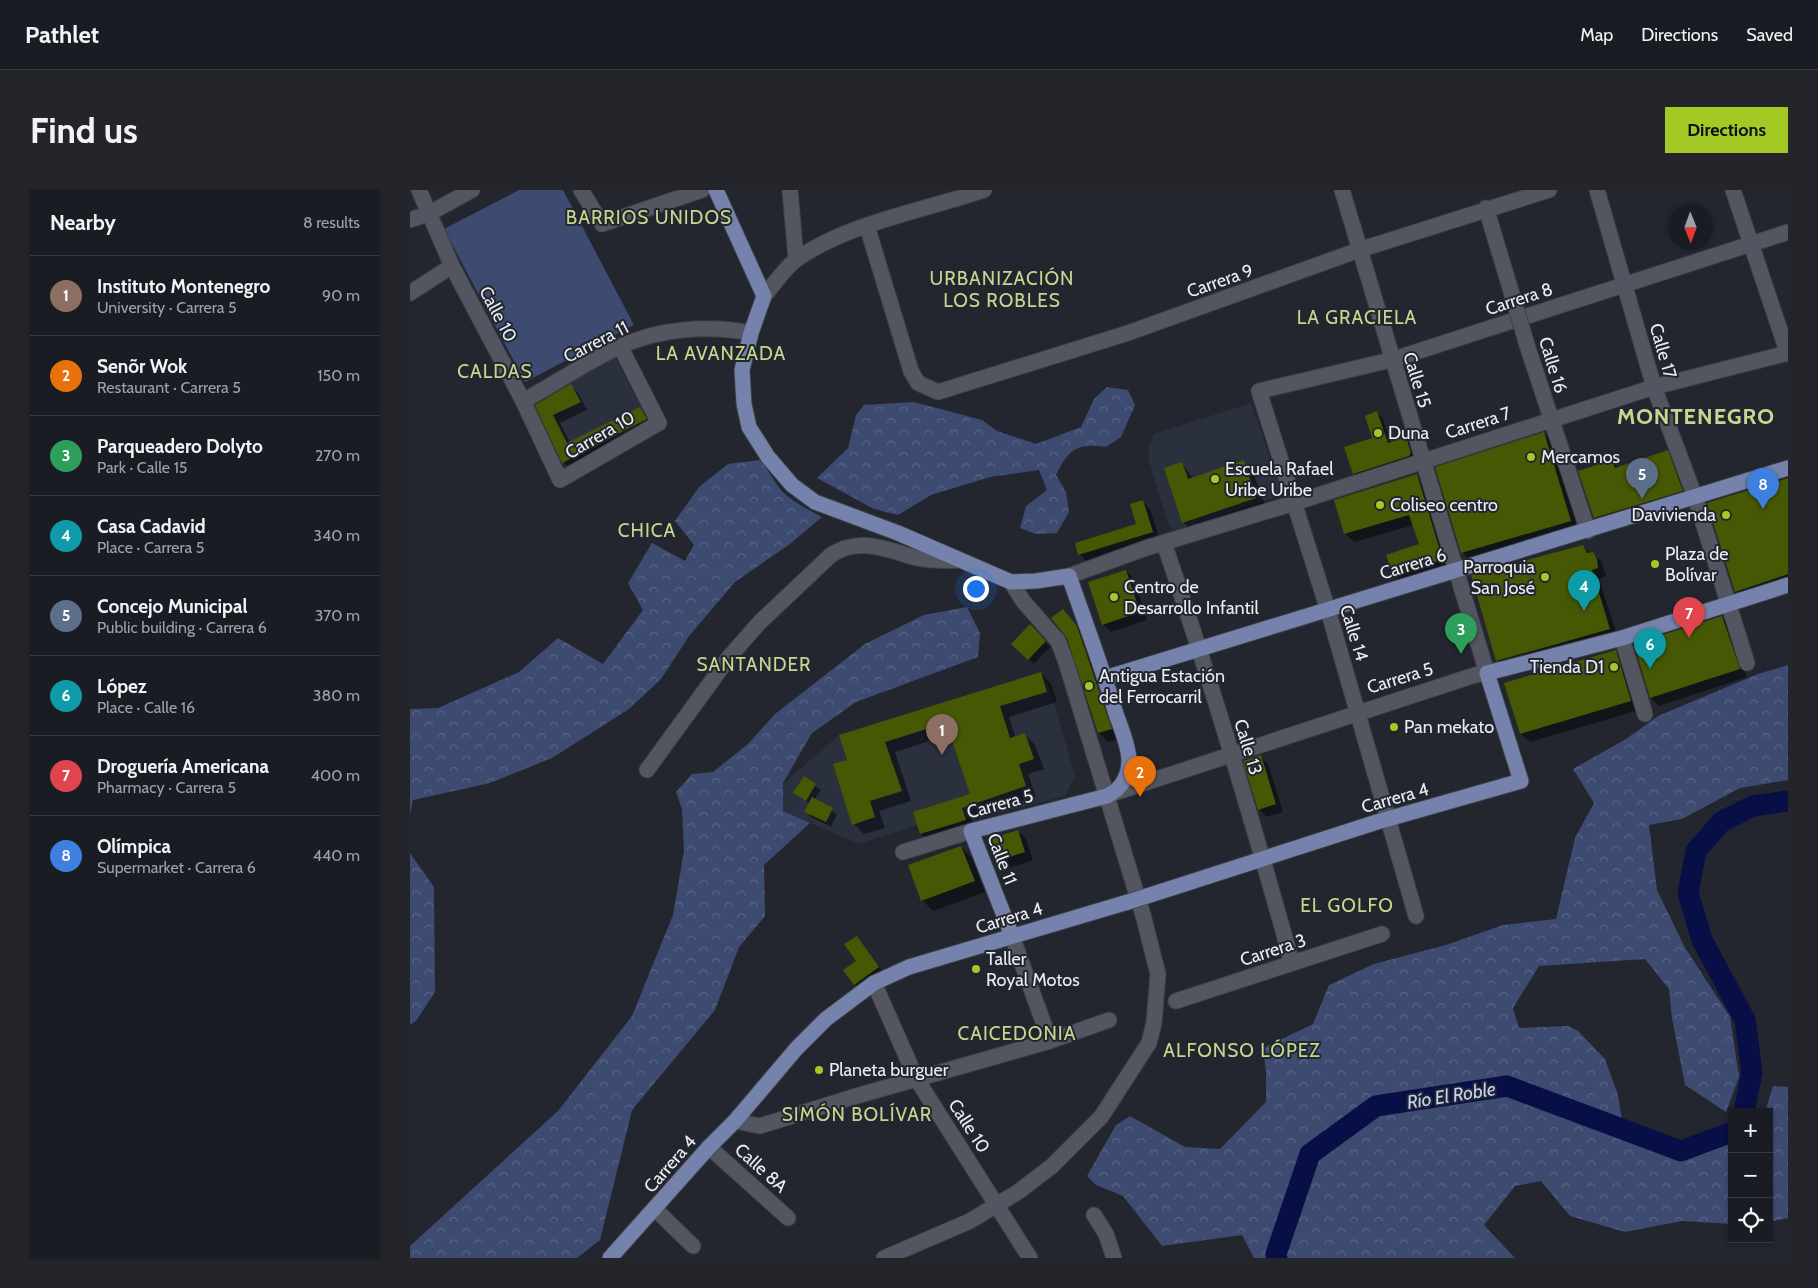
<!DOCTYPE html>
<meta charset="utf-8">
<style>
body{margin:0;font-family:Cabin,sans-serif;background:#23252b;color:#f1f3f6}
.controls{position:absolute;right:15px;bottom:15px;display:grid;overflow:hidden;border-radius:0px;box-shadow:0 1px 4px #0004}
.controls button{width:45px;height:45px;display:grid;place-items:center;padding:0;border:0;border-bottom:1px solid #383a41;background:#1a1c23;color:#f1f3f6;font:25px sans-serif}
.compass{position:absolute;left:1258px;top:15px;width:45px;height:45px;border-radius:50%;background:#1a1c23;box-shadow:0 1px 4px #0004;rotate:179deg}
.you{position:absolute;left:565px;top:398px;width:18px;height:18px;margin:-12px;border:4px solid #fff;border-radius:50%;background:#1a73e8;box-shadow:0 0 0 8px #1a73e833}
.badge{display:grid;place-items:center;width:32px;height:32px;border-radius:50%;background:#a4c824;color:#fff;font-size:16px;font-weight:700}
.pin{position:absolute;translate:-50% -41px;filter:drop-shadow(0 1px 2px #0008)}
.pin::after{content:'';position:absolute;top:26px;width:18px;height:15px;background:inherit;clip-path:polygon(0 0,100% 0,50% 100%)}
.list{margin:0;padding:0;list-style:none}
h2{display:flex;justify-content:space-between;align-items:center;height:65px;margin:0;padding:0 20px;font-size:21px}
h2 small{font-size:16px;font-weight:400;color:#9fa1a6}
.list li{display:grid;grid-template-columns:32px 1fr auto;gap:15px;align-items:center;box-sizing:border-box;height:80px;padding:0 20px;border-top:1px solid #383a41}
.list b{display:block;font-size:19px;white-space:nowrap}
.list p{margin:0;font-size:16px;white-space:nowrap;color:#9fa1a6}
.list em{font-size:16px;font-style:normal;color:#9fa1a6}
.icon{flex:none;width:28px;height:28px;fill:none;stroke:currentColor;stroke-width:2;stroke-linecap:round;stroke-linejoin:round}
.map{position:relative;flex:none;width:1378px;height:1068px;overflow:hidden;border-radius:0px}
header{display:flex;align-items:center;gap:30px;box-sizing:border-box;height:70px;padding:0 25px;background:#1a1c23;border-bottom:1px solid #383a41}
header strong{font-size:24px}
nav{display:flex;gap:28px;margin-inline-start:auto;font-size:18px}
.intro{display:flex;align-items:center;justify-content:space-between;box-sizing:border-box;height:120px;padding:0 30px}
h1{margin:0;font-size:35px}
.button{padding:12px 22px;border-radius:0px;background:#a4c824;color:#111;font-size:18px;font-weight:700}
main{display:flex;gap:30px;padding:0 30px}
aside{flex:1;background:#1a1c23;border-radius:0px;box-shadow:0 1px 4px #0004}
.map>svg:first-child{display:block}
.built{fill:#2a303e}
.grass{fill:#3d4b71}
.forest{fill:url(#forest-crowns)}
.shadow{fill:#0007}
.lines{fill:none;stroke-linecap:round;stroke-linejoin:round}
.river{stroke:#070f46;stroke-width:21}
.building{fill:#475805}
.minor-casing{stroke:#3e4047;stroke-width:17}
.major-casing{stroke:#3e4047;stroke-width:17}
.minor{stroke:#535660;stroke-width:15}
.major{stroke:#7583ac;stroke-width:15}
.minor-bridge-casing{stroke:#3e4047;stroke-width:17;stroke-linecap:butt}
.major-bridge-casing{stroke:#3e4047;stroke-width:17;stroke-linecap:butt}
.minor-bridge{stroke:#535660;stroke-width:15}
.major-bridge{stroke:#7583ac;stroke-width:15}
.poi-dot{fill:#a4c824;stroke:#23262f;stroke-width:2}
.labels{text-anchor:middle;stroke-width:4;stroke-linejoin:round;paint-order:stroke}
.street-label{font-size:18px;fill:#eaedf2;stroke:#23262f}
.poi-label{font-size:18px;fill:#eaedf2;stroke:#23262f;text-anchor:start}
.neighbourhood-label{font-size:19px;letter-spacing:1px;fill:#c1d88e;stroke:#23262f}
.water-label{font-size:19px;font-style:italic;fill:#c4d2f6;stroke:#23262f}
.district-label{font-size:22px;font-weight:bold;letter-spacing:1px;fill:#c1d88e;stroke:#23262f}
</style>
<header>
<strong>Pathlet</strong>
<nav><a>Map</a><a>Directions</a><a>Saved</a></nav>
</header>
<div class="intro"><h1>Find us</h1><a class="button">Directions</a></div>
<main>
<aside>
<h2>Nearby<small>8 results</small></h2>
<ul class="list">
<li><span class="badge" style="background:#8d6e63">1</span><div><b>Instituto Montenegro</b><p>University · Carrera 5</p></div><em>90 m</em></li>
<li><span class="badge" style="background:#e8710a">2</span><div><b>Senõr Wok</b><p>Restaurant · Carrera 5</p></div><em>150 m</em></li>
<li><span class="badge" style="background:#2e9e5b">3</span><div><b>Parqueadero Dolyto</b><p>Park · Calle 15</p></div><em>270 m</em></li>
<li><span class="badge" style="background:#0f9aa8">4</span><div><b>Casa Cadavid</b><p>Place · Carrera 5</p></div><em>340 m</em></li>
<li><span class="badge" style="background:#5c6f8a">5</span><div><b>Concejo Municipal</b><p>Public building · Carrera 6</p></div><em>370 m</em></li>
<li><span class="badge" style="background:#0f9aa8">6</span><div><b>López</b><p>Place · Calle 16</p></div><em>380 m</em></li>
<li><span class="badge" style="background:#e0444e">7</span><div><b>Droguería Americana</b><p>Pharmacy · Carrera 5</p></div><em>400 m</em></li>
<li><span class="badge" style="background:#3f7fe0">8</span><div><b>Olímpica</b><p>Supermarket · Carrera 6</p></div><em>440 m</em></li>
</ul>
</aside>
<div class="map">
<svg width="1378" height="1068" viewBox="0 0 1378 1068">
<defs>
<pattern id="forest-crowns" width="20" height="18" patternUnits="userSpaceOnUse" patternTransform="scale(1.25)"><rect width="20" height="18" fill="#3d4b71"/><path d="M2 6a3 3 0 1 1 6 0M12 15a3 3 0 1 1 6 0" fill="none" stroke="#596586"/></pattern>
</defs>
<rect width="100%" height="100%" fill="#23262f"/>
<g class="built">
<polygon points="205,167 239,231 152,274 123,216 136,210 137,205"/>
<polygon points="841,213 873,305 764,340 759,336 739,272 739,255 744,244"/>
<polygon points="631,482 641,502 665,586 655,606 569,628 563,627 510,644 507,635 449,654 373,621 373,594 429,545"/>
</g>
<polygon class="grass" points="109,0 153,0 224,135 115,192 34,39"/>
<g class="forest">
<path d="M697 197 718 200 725 215 711 247 696 257C667 253 659 259 646 285L656 302 659 322 647 343 626 344 610 338 616 316 637 300 629 280 580 287 521 305 488 325 464 319 407 288 438 258 446 225 454 215 504 212 572 230 587 241 626 254 671 237 684 209Z"/>
<path d="M350 270C359 280 364 292 371 300 382 312 399 320 412 327L380 354 325 392 279 446 251 489 219 519 142 568 80 593 3 610 0 625V519L28 518 109 482 148 448 193 474 233 420 218 393 242 353 275 371 284 355 265 331 289 297 318 274Z"/>
<polygon points="557,417 570,443 568,467 446,512 402,543 373,593 373,621 400,633 354,675 355,726 329,757 305,820 222,920 190,1050 167,1068 0,1068 0,1056 148,921 222,826 263,725 274,661 272,619 266,602 282,584 303,582 338,554 365,524 455,454 514,425"/>
<polygon points="1378,475 1378,590 1330,598 1272,629 1239,635 1247,700 1274,756 1320,827 1329,887 1316,922 1275,895 1262,828 1259,799 1235,769 1129,776 1103,818 1109,838 1158,836 1168,841 1195,869 1208,905 1215,948 1267,969 1322,953 1322,1034 1272,1031 1215,1042 1160,1026 1131,991 1105,996 1074,1035 1105,1068 844,1068 832,1045 752,1056 713,1006 686,995 677,986 706,935 720,926 775,957 810,959 856,912 856,881 853,858 903,834 919,795 964,774 1036,755 1093,735 1146,729 1165,648 1184,613 1163,579 1216,549 1248,526 1348,484"/>
<polygon points="0,663 24,697 25,802 6,831 0,835"/>
<polygon points="1363,896 1378,897 1378,1028 1359,1032 1359,922 1355,922"/>
</g>
<g class="shadow">
<polygon points="161,196 168,203 177,220 150,233 160,253 230,218 237,226 243,237 161,280 154,272 127,216"/>
<polygon points="967,223 973,229 981,253 995,248 1002,254 1007,270 951,290 944,283 964,248"/>
<polygon points="1134,244 1141,251 1168,338 1060,370 1052,362"/>
<polygon points="1257,262 1266,270 1280,309 1193,336 1185,327 1202,271 1208,278"/>
<polygon points="833,272 843,282 856,318 783,342 773,332 771,273 783,288"/>
<polygon points="1006,285 1015,294 1039,374 993,394 984,385 978,366 1011,355 1004,335 944,352 935,343"/>
<polygon points="1378,287 1378,396 1334,410 1326,401 1298,314"/>
<polygon points="733,312 740,319 750,350 677,372 670,364 728,335"/>
<polygon points="1173,357 1191,371 1196,386 1189,389 1208,448 1096,478 1087,470"/>
<polygon points="716,381 724,389 737,430 701,442 693,434"/>
<polygon points="653,420 676,447 710,549 698,552 689,543"/>
<polygon points="1312,427 1320,435 1337,487 1249,516 1241,508"/>
<polygon points="620,436 640,457 624,474 608,459"/>
<polygon points="1205,461 1214,470 1229,520 1120,552 1111,544 1096,494"/>
<polygon points="631,483 641,494 647,512 599,527 606,548 615,545 625,555 634,579 618,584 626,607 561,628 565,640 521,654 511,644 504,623 562,605 541,544 485,562 501,611 469,621 475,638 454,644 444,634 439,570 431,545"/>
<polygon points="850,566 858,574 873,622 857,627 849,619"/>
<polygon points="394,588 411,600 404,610 427,624 421,637 401,627 396,622 400,614 384,602"/>
<polygon points="608,641 616,649 623,670 595,679 587,671"/>
<polygon points="551,657 562,668 575,702 523,721 512,710"/>
<polygon points="446,747 476,786 453,802 445,794 448,772"/>
</g>
<g class="lines">
<g class="river">
<polyline points="1334,922 1342,882 1335,830 1292,750 1278,703 1286,661 1311,632 1343,616 1378,611"/>
<polyline points="867,1068 866,1064 900,964 966,916 1097,896 1271,961 1322,942"/>
</g>
</g>
<g class="building">
<polygon points="161,194 171,212 143,225 157,253 230,217 237,229 152,273 125,215"/>
<polygon points="967,221 978,253 996,247 1001,263 999,266 943,284 934,257 962,248 955,226"/>
<polygon points="1134,242 1161,331 1051,363 1025,277"/>
<polygon points="1258,260 1273,301 1184,328 1168,281 1202,270 1205,278"/>
<polygon points="834,270 846,308 772,333 754,278 772,272 778,289"/>
<polygon points="1007,284 1031,364 1028,371 983,385 976,365 1009,354 999,325 934,344 924,310"/>
<polygon points="1378,288 1378,384 1325,402 1297,313"/>
<polygon points="733,310 743,342 668,365 665,353 726,334 720,314"/>
<polygon points="1173,355 1177,363 1183,362 1187,369 1188,378 1182,380 1200,439 1086,471 1061,385"/>
<polygon points="716,380 730,422 692,435 678,392"/>
<polygon points="653,419 667,436 702,539 688,543 657,448 641,428"/>
<polygon points="1312,426 1330,479 1240,508 1224,454"/>
<polygon points="620,434 636,451 618,470 601,454"/>
<polygon points="1206,460 1221,511 1110,544 1094,493"/>
<polygon points="631,482 637,502 590,516 600,548 615,543 624,569 609,574 616,596 552,618 556,630 510,644 503,622 560,604 536,533 475,552 492,601 460,611 465,627 442,635 423,574 437,570 429,545"/>
<polygon points="851,565 866,614 848,620 833,571"/>
<polygon points="394,586 406,594 396,611 383,603"/>
<polygon points="402,607 423,618 416,632 394,622"/>
<polygon points="608,640 615,662 586,671 579,649"/>
<polygon points="551,656 565,691 511,711 498,675"/>
<polygon points="447,746 469,777 444,795 433,780 446,771 434,754"/>
</g>
<g class="lines">
<defs>
<g id="minor">
<polyline points="9,0 42,76 113,211 150,290 249,233 210,156"/>
<polyline points="171,0 192,34 292,0"/>
<polyline points="380,0 386,69"/>
<polyline points="1187,0 1244,197 1285,307 1337,473"/>
<polyline points="1323,0 1378,164"/>
<polyline points="1076,18 1104,111"/>
<polyline points="0,30 20,23 62,0"/>
<polyline points="457,36 501,181 508,193 528,202 718,143 949,60 1139,0"/>
<polyline points="0,103 42,76"/>
<path d="M354 106C364 94 375 78 387 69 438 33 516 20 574 0"/>
<polyline points="1117,155 1178,341"/>
<path d="M113 211C145 194 176 172 209 157 250 138 297 135 341 143"/>
<path d="M754 353C801 491 843 632 882 773"/>
<polyline points="659,386 736,358 884,313 1244,197 1378,163"/>
<polyline points="1212,448 1235,524"/>
<path d="M237 580 320 466 350 432 421 365C450 346 477 360 507 368 522 371 536 371 550 370"/>
<polyline points="704,603 1065,485 1077,483 932,0"/>
<polyline points="493,662 561,641"/>
<polyline points="1006,726 918,420 849,201 981,170 1378,42"/>
<polyline points="602,746 640,851"/>
<polyline points="464,793 506,888 620,1068"/>
<polyline points="766,811 972,744"/>
<polyline points="325,931 350,936 443,907 640,851 699,830"/>
<polyline points="299,957 378,1028"/>
<polyline points="245,1019 283,1056"/>
<polyline points="684,1025 696,1044 704,1068"/>
<polyline points="474,1068 560,1031 608,1002 642,976 691,927 739,853 744,833 748,784 733,725 656,472 648,451 613,411 601,392"/>
</g>
<g id="major">
<path d="M306 0 354 106 341 143 332 180 334 214 339 237 358 267 382 295 405 312 488 343 601 392 626 391 659 386C675 432 692 477 706 524 711 538 718 554 719 569 719 585 712 599 697 606L561 641 602 746"/>
<polyline points="695,488 1378,278"/>
<polyline points="737,706 967,632 1111,591 1077,483 1212,448 1378,395"/>
<polyline points="200,1068 299,957 325,931 386,859 416,829 464,793 499,777 718,712"/>
</g>
</defs>
<use href="#minor" class="minor-casing"/>
<use href="#major" class="major-casing"/>
<use href="#minor" class="minor"/>
<use href="#major" class="major"/>
<defs>
<polyline id="minor-bridge" points="1104,111 1117,155"/>
<polyline id="major-bridge" points="718,712 737,706"/>
</defs>
<use href="#minor-bridge" class="minor-bridge-casing"/>
<use href="#major-bridge" class="major-bridge-casing"/>
<use href="#minor-bridge" class="minor-bridge"/>
<use href="#major-bridge" class="major-bridge"/>
</g>
<g class="poi-dot">
<circle cx="968" cy="243" r="5"/>
<circle cx="1121" cy="267" r="5"/>
<circle cx="805" cy="289" r="5"/>
<circle cx="970" cy="315" r="5"/>
<circle cx="1316" cy="325" r="5"/>
<circle cx="1245" cy="374" r="5"/>
<circle cx="1135" cy="387" r="5"/>
<circle cx="704" cy="407" r="5"/>
<circle cx="1204" cy="477" r="5"/>
<circle cx="679" cy="496" r="5"/>
<circle cx="984" cy="537" r="5"/>
<circle cx="566" cy="779" r="5"/>
<circle cx="409" cy="880" r="5"/>
</g>
<g class="labels">
<g class="street-label">
<text transform="translate(810 91) rotate(-19)" y="6">Carrera 9</text>
<text transform="translate(1109 109) rotate(-18)" y="6">Carrera 8</text>
<text transform="translate(88 124) rotate(62)" y="6">Calle 10</text>
<text transform="translate(186 152) rotate(-27)" y="6">Carrera 11</text>
<text transform="translate(1253 161) rotate(74)" y="6">Calle 17</text>
<text transform="translate(1143 175) rotate(73)" y="6">Calle 16</text>
<text transform="translate(1007 190) rotate(73)" y="6">Calle 15</text>
<text transform="translate(1068 233) rotate(-18)" y="6">Carrera 7</text>
<text transform="translate(190 245) rotate(-30)" y="6">Carrera 10</text>
<text transform="translate(1003 374) rotate(-17)" y="6">Carrera 6</text>
<text transform="translate(944 443) rotate(73)" y="6">Calle 14</text>
<text transform="translate(990 488) rotate(-17)" y="6">Carrera 5</text>
<text transform="translate(838 557) rotate(73)" y="6">Calle 13</text>
<text transform="translate(985 608) rotate(-16)" y="6">Carrera 4</text>
<text transform="translate(590 614) rotate(-15)" y="6">Carrera 5</text>
<text transform="translate(592 669) rotate(69)" y="6">Calle 11</text>
<text transform="translate(599 728) rotate(-17)" y="6">Carrera 4</text>
<text transform="translate(863 760) rotate(-18)" y="6">Carrera 3</text>
<text transform="translate(559 936) rotate(57)" y="6">Calle 10</text>
<text transform="translate(260 974) rotate(-49)" y="6">Carrera 4</text>
<text transform="translate(351 978) rotate(42)" y="6">Calle 8A</text>
</g>
<g class="poi-label">
<text x="978" y="249">Duna</text>
<text x="1131" y="273">Mercamos</text>
<text x="815" y="285">Escuela Rafael<tspan x="815" dy="21">Uribe Uribe</tspan></text>
<text x="980" y="321">Coliseo centro</text>
<text x="1306" y="331" text-anchor="end">Davivienda</text>
<text x="1255" y="370">Plaza de<tspan x="1255" dy="21">Bolívar</tspan></text>
<text x="1125" y="383" text-anchor="end">Parroquia<tspan x="1125" dy="21">San José</tspan></text>
<text x="714" y="403">Centro de<tspan x="714" dy="21">Desarrollo Infantil</tspan></text>
<text x="1194" y="483" text-anchor="end">Tienda D1</text>
<text x="689" y="492">Antigua Estación<tspan x="689" dy="21">del Ferrocarril</tspan></text>
<text x="994" y="543">Pan mekato</text>
<text x="576" y="775">Taller<tspan x="576" dy="21">Royal Motos</tspan></text>
<text x="419" y="886">Planeta burguer</text>
</g>
<g class="neighbourhood-label">
<text x="239" y="34">BARRIOS UNIDOS</text>
<text x="592" y="95">URBANIZACIÓN<tspan x="592" dy="22">LOS ROBLES</tspan></text>
<text x="947" y="134">LA GRACIELA</text>
<text x="311" y="170">LA AVANZADA</text>
<text x="85" y="188">CALDAS</text>
<text x="237" y="347">CHICA</text>
<text x="344" y="481">SANTANDER</text>
<text x="937" y="722">EL GOLFO</text>
<text x="607" y="850">CAICEDONIA</text>
<text x="832" y="867">ALFONSO LÓPEZ</text>
<text x="447" y="931">SIMÓN BOLÍVAR</text>
</g>
<g class="water-label">
<text transform="translate(1041 905) rotate(-9)" y="7">Río El Roble</text>
</g>
<g class="district-label">
<text x="1286" y="234">MONTENEGRO</text>
</g>
</g>
</svg>
<div class="controls">
<button>+</button>
<button>−</button>
<button><svg class="icon" aria-label="locate" viewBox="0 0 24 24"><circle cx="12" cy="12" r="6"/><path d="M12 2v4M12 18v4M2 12h4M18 12h4"/></svg></button>
</div>
<svg class="compass" viewBox="-18 -18 36 36"><path d="M0-13l5 13h-10z" fill="#e53935"/><path d="M0 13l5-13h-10z" fill="#9fa1a6"/></svg>
<div class="you"></div>
<div class="pin badge" style="left:532px;top:565px;background:#8d6e63">1</div>
<div class="pin badge" style="left:730px;top:607px;background:#e8710a">2</div>
<div class="pin badge" style="left:1051px;top:464px;background:#2e9e5b">3</div>
<div class="pin badge" style="left:1174px;top:421px;background:#0f9aa8">4</div>
<div class="pin badge" style="left:1232px;top:309px;background:#5c6f8a">5</div>
<div class="pin badge" style="left:1240px;top:479px;background:#0f9aa8">6</div>
<div class="pin badge" style="left:1279px;top:448px;background:#e0444e">7</div>
<div class="pin badge" style="left:1353px;top:319px;background:#3f7fe0">8</div>
</div>
</main>
